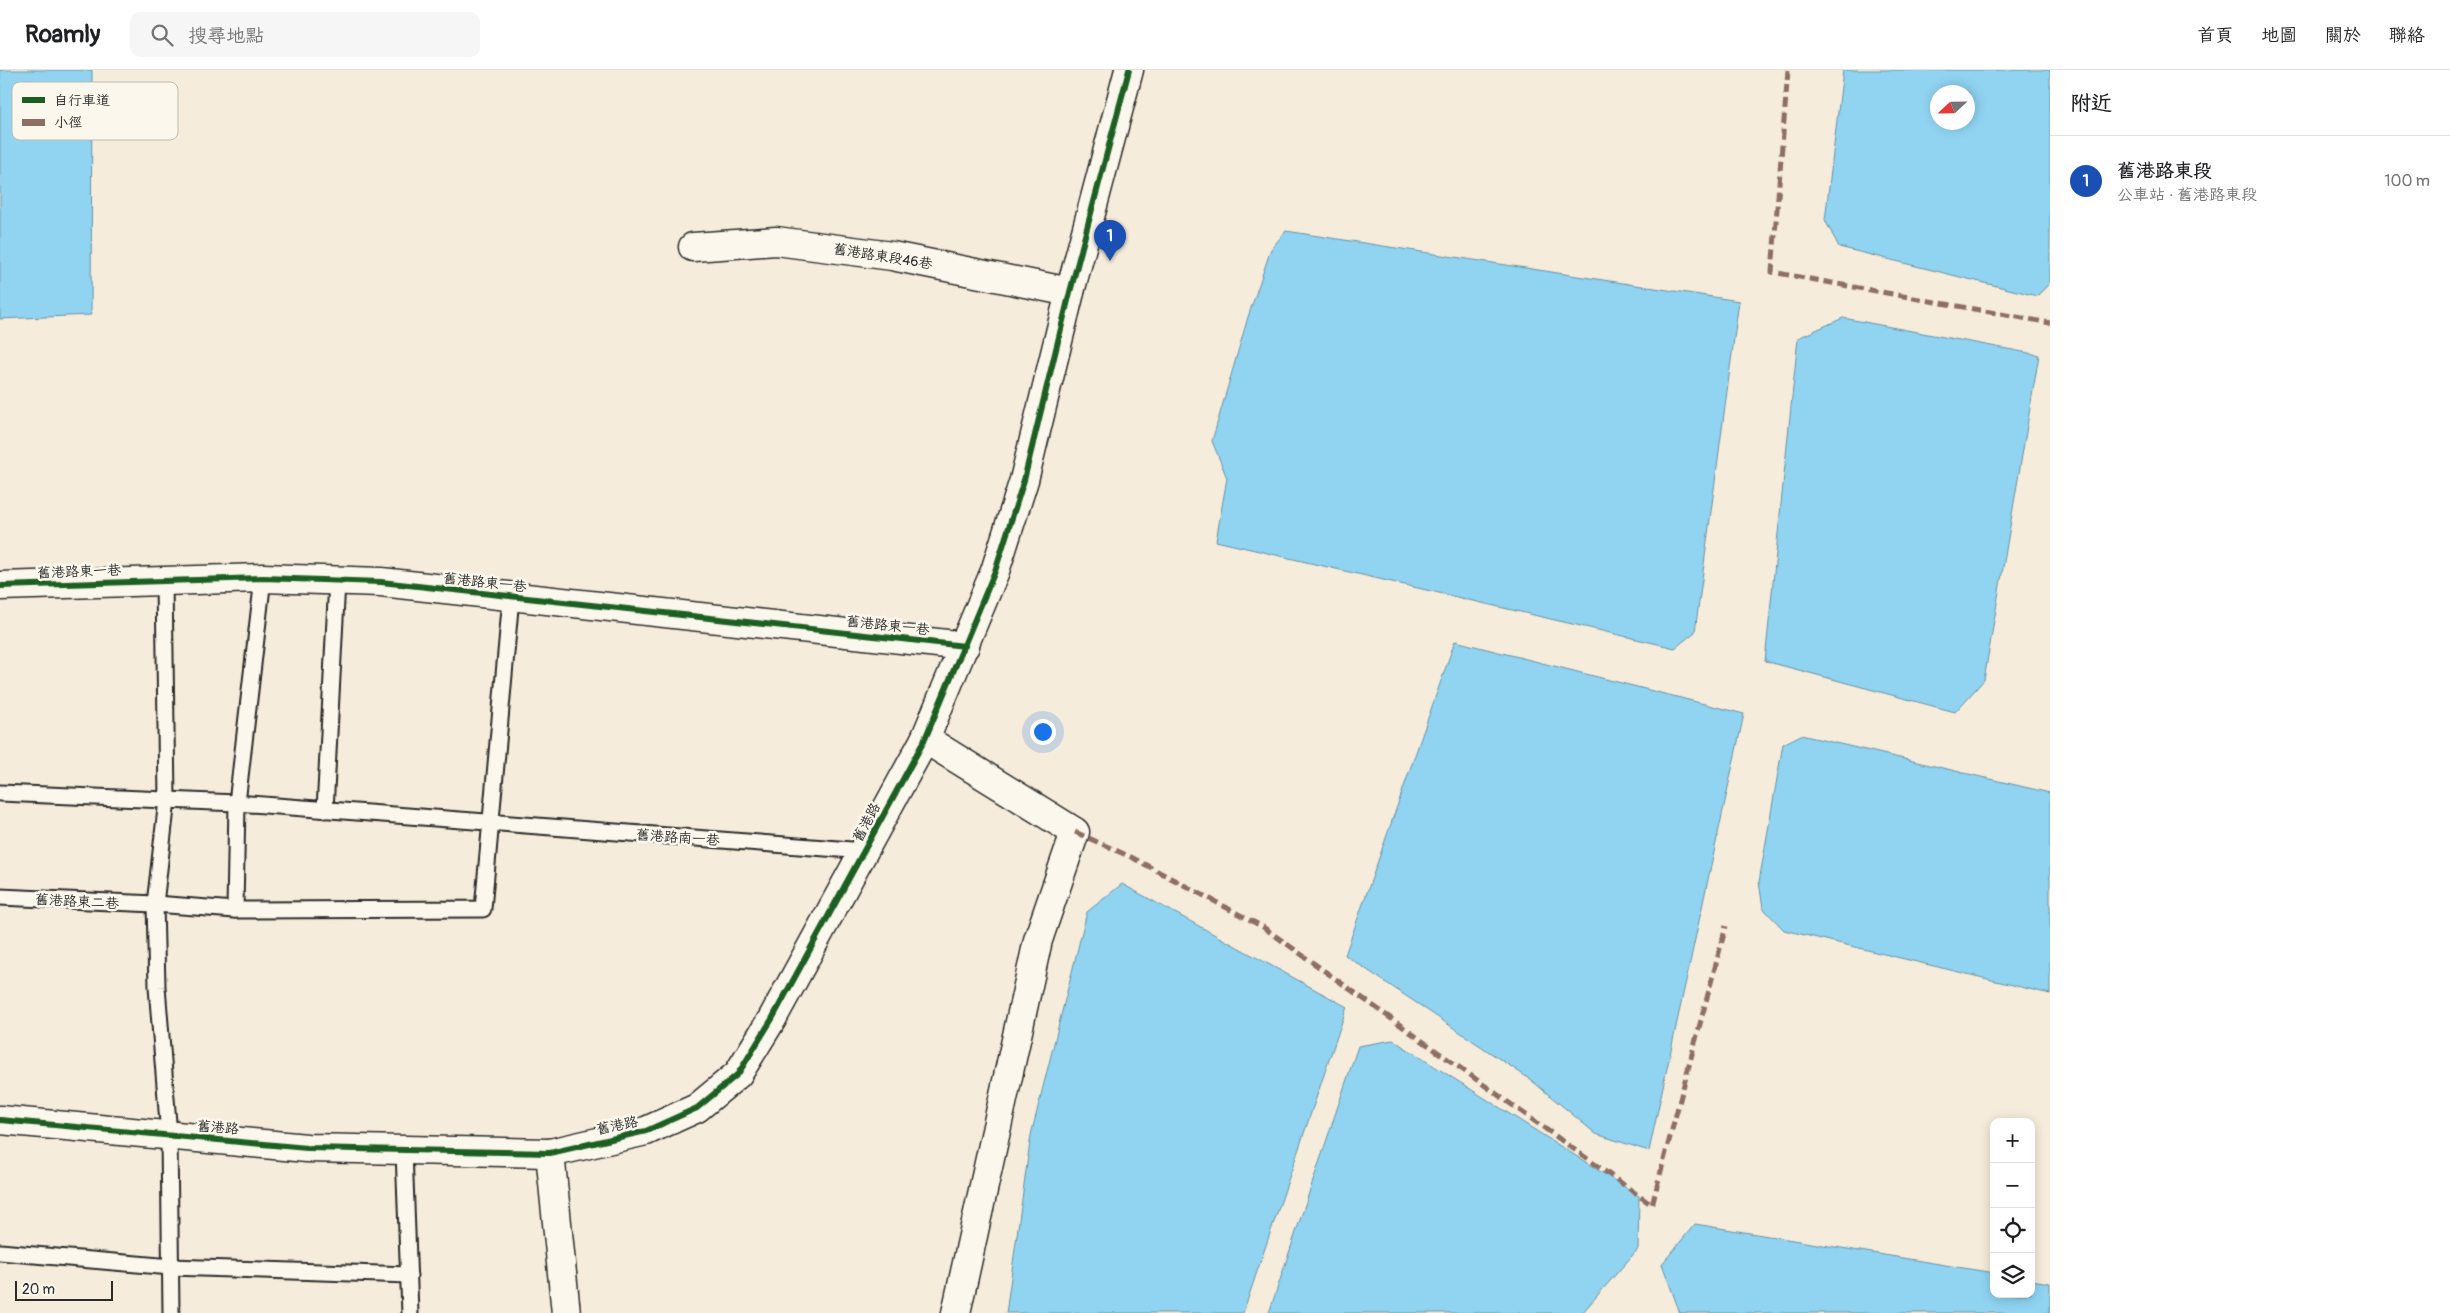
<!DOCTYPE html>
<html lang="zh-TW">
<meta charset="utf-8">
<style>
body{margin:0;font-family:Pangolin,"LXGW WenKai TC",sans-serif;background:#f6f6f6;color:#202124}
.controls{position:absolute;right:15px;bottom:15px;display:grid;overflow:hidden;border-radius:10px;box-shadow:0 2px 12px #0003}
.controls button{width:45px;height:45px;display:grid;place-items:center;padding:0;border:0;border-bottom:1px solid #e0e0e0;background:#fff;color:#202124;font:25px sans-serif}
.compass{position:absolute;left:1930px;top:15px;width:45px;height:45px;border-radius:50%;background:#fff;box-shadow:0 2px 12px #0003;rotate:248deg}
.scale{position:absolute;left:15px;bottom:12px;width:98px;box-sizing:border-box;padding-left:5px;border:2px solid #2b2b2b;border-top:0;font-size:14px;line-height:18px;white-space:nowrap;color:#2b2b2b;-webkit-text-stroke:4px #fbf7ec;paint-order:stroke}
.you{position:absolute;left:1042px;top:661px;width:18px;height:18px;margin:-12px;border:4px solid #fff;border-radius:50%;background:#1a73e8;box-shadow:0 0 0 8px #1a73e833}
.badge{display:grid;place-items:center;width:32px;height:32px;border-radius:50%;background:#0f766e;color:#fff;font-size:16px;font-weight:700}
.pin{position:absolute;translate:-50% -41px;filter:drop-shadow(0 1px 2px #0008)}
.pin::after{content:'';position:absolute;top:26px;width:18px;height:15px;background:inherit;clip-path:polygon(0 0,100% 0,50% 100%)}
.list{margin:0;padding:0;list-style:none}
h2{display:flex;justify-content:space-between;align-items:center;height:65px;margin:0;padding:0 20px;font-size:21px}
h2 small{font-size:16px;font-weight:400;color:#757577}
.list li{display:grid;grid-template-columns:32px 1fr auto;gap:15px;align-items:center;box-sizing:border-box;height:90px;padding:0 20px;border-top:1px solid #e0e0e0}
.list b{display:block;font-size:19px;white-space:nowrap}
.list p{margin:0;font-size:16px;white-space:nowrap;color:#757577}
.list em{font-size:16px;font-style:normal;color:#757577}
.icon{flex:none;width:28px;height:28px;fill:none;stroke:currentColor;stroke-width:2;stroke-linecap:round;stroke-linejoin:round}
.map{position:relative;flex:none;width:2050px;height:1243px;overflow:hidden}
header{display:flex;align-items:center;gap:30px;box-sizing:border-box;height:70px;padding:0 25px;background:#fff;border-bottom:1px solid #e0e0e0}
header strong{font-size:24px}
nav{display:flex;gap:28px;margin-inline-start:auto;font-size:18px}
.search{width:350px;height:45px;background:#f6f6f6;display:flex;align-items:center;gap:12px;box-sizing:border-box;padding:0 18px;border-radius:10px;color:#757577;font-size:19px}
main{display:flex}
aside{flex:1;background:#fff}
.map>svg:first-child{display:block}
.water{fill:#90d4f2;stroke:#6890a2;fill-rule:evenodd}
.lines{fill:none;stroke-linecap:round;stroke-linejoin:round}
.service-casing{stroke:#2b2b2b;stroke-width:19}
.minor-casing{stroke:#2b2b2b;stroke-width:31}
.tertiary-casing{stroke:#2b2b2b;stroke-width:31}
.service{stroke:#fbf7ec;stroke-width:15}
.minor{stroke:#fbf7ec;stroke-width:28}
.tertiary{stroke:#fbf7ec;stroke-width:28}
.quiet{stroke:#8d6e63;stroke-width:5;stroke-dasharray:10 5;stroke-linecap:butt}
.cycleway-casing{stroke:#fbf7ec;stroke-width:9}
.cycleway{stroke:#1b5e20;stroke-width:6}
.labels{text-anchor:middle;stroke-width:5;stroke-linejoin:round;paint-order:stroke}
.street-label{font-size:14px;fill:#2b2b2b;stroke:#fbf7ec}
.key{fill:#fbf7ec;stroke:#bdbab2;stroke-width:1}
.key-label{font-size:14px;fill:#2b2b2b}
</style>
<header>
<strong>Roamly</strong>
<div class="search"><svg class="icon" aria-label="search" viewBox="0 0 24 24"><circle cx="10" cy="10" r="6"/><path d="M15 15l6 6"/></svg>搜尋地點</div>
<nav><a>首頁</a><a>地圖</a><a>關於</a><a>聯絡</a></nav>
</header>
<main>
<div class="map">
<svg width="2050" height="1243" viewBox="0 0 2050 1243">
<rect width="100%" height="100%" fill="#f6ecdb"/>
<filter id="ink" filterUnits="userSpaceOnUse"><feTurbulence type="fractalNoise" baseFrequency=".02" numOctaves="2"/><feDisplacementMap in="SourceGraphic" scale="10" xChannelSelector="R" yChannelSelector="G"/><feConvolveMatrix kernelMatrix="1 2 1 2 8 2 1 2 1" color-interpolation-filters="sRGB"/></filter>
<g filter="url(#ink)">
<g class="water">
<polygon points="0,0 92,0 91,245 0,249"/>
<path d="M1843 0H2050V213L2037 226 1839 177 1825 150ZM1938 22H1968V52H1938Z"/>
<polygon points="1286,161 1739,231 1695,562 1675,578 1216,471 1227,408 1212,371 1248,247 1271,179"/>
<polygon points="1843,248 2039,285 1984,610 1955,642 1765,591 1798,268"/>
<polygon points="1455,571 1744,644 1649,1081 1596,1064 1531,1010 1345,885"/>
<polygon points="1801,665 2050,723 2050,924 1784,860 1763,838 1759,812 1783,674"/>
<polygon points="1122,814 1347,937 1243,1243 1006,1243 1031,1065 1087,842"/>
<polygon points="1393,970 1639,1126 1638,1179 1582,1243 1269,1243 1358,976"/>
<polygon points="1695,1154 1994,1203 1994,1224 2031,1224 2031,1210 2050,1213 2050,1243 1680,1243 1662,1194"/>
</g>
<g class="lines">
<defs>
<g id="service">
<polyline points="0,723 237,733 865,781"/>
<polyline points="325,740 337,511"/>
<polyline points="0,827 155,834 167,730 164,512"/>
<polyline points="235,840 483,839 511,527"/>
<polyline points="404,1081 410,1243"/>
<polyline points="0,1182 171,1197 409,1205"/>
<polyline points="171,1243 169,1065 157,917 155,834 235,840 237,733 263,508"/>
</g>
<g id="minor">
<polyline points="693,177 776,171 892,186 1070,222"/>
<polyline points="0,516 263,508 381,512 965,576"/>
<polyline points="925,669 1075,762 1038,870 956,1243"/>
<polyline points="550,1083 566,1243"/>
</g>
<polyline id="tertiary" points="0,1050 307,1078 550,1083 646,1061 697,1038 738,1004 772,949 925,669 995,501 1024,410 1070,222 1129,0"/>
</defs>
<use href="#service" class="service-casing"/>
<use href="#minor" class="minor-casing"/>
<use href="#tertiary" class="tertiary-casing"/>
<use href="#service" class="service"/>
<use href="#minor" class="minor"/>
<use href="#tertiary" class="tertiary"/>
<g class="quiet">
<polyline points="1788,0 1772,202 2050,253"/>
<polyline points="1075,762 1131,787 1263,857 1652,1135 1726,856"/>
</g>
<defs>
<g id="cycleway">
<polyline points="0,516 263,508 381,512 965,576"/>
<polyline points="0,1050 307,1078 550,1083 646,1061 697,1038 738,1004 772,949 925,669 995,501 1024,410 1070,222 1129,0"/>
</g>
</defs>
<use href="#cycleway" class="cycleway-casing"/>
<use href="#cycleway" class="cycleway"/>
</g>
</g>
<g class="labels">
<g class="street-label">
<text transform="translate(883 186) rotate(9)" y="5">舊港路東段46巷</text>
<text transform="translate(79 501) rotate(-2)" y="5">舊港路東一巷</text>
<text transform="translate(485 512) rotate(6)" y="5">舊港路東一巷</text>
<text transform="translate(888 555) rotate(6)" y="5">舊港路東一巷</text>
<text transform="translate(866 752) rotate(-62)" y="5">舊港路</text>
<text transform="translate(678 767) rotate(4)" y="5">舊港路南一巷</text>
<text transform="translate(77 831) rotate(3)" y="5">舊港路東二巷</text>
<text transform="translate(617 1055) rotate(-12)" y="5">舊港路</text>
<text transform="translate(218 1057) rotate(5)" y="5">舊港路</text>
</g>
</g>
<rect x="12" y="12" width="166" height="58" rx="8" class="key"/>
<rect x="22" y="27" width="23" height="6" fill="#1b5e20"/>
<rect x="22" y="49" width="23" height="7" fill="#8d6e63"/>
<g class="key-label">
<text x="54" y="35">自行車道</text>
<text x="54" y="57">小徑</text>
</g>
</svg>
<div class="controls">
<button>+</button>
<button>−</button>
<button><svg class="icon" aria-label="locate" viewBox="0 0 24 24"><circle cx="12" cy="12" r="6"/><path d="M12 2v4M12 18v4M2 12h4M18 12h4"/></svg></button>
<button><svg class="icon" aria-label="layers" viewBox="0 0 24 24"><path d="M12 4l9 5-9 5-9-5zM3 14l9 5 9-5"/></svg></button>
</div>
<svg class="compass" viewBox="-18 -18 36 36"><path d="M0-13l5 13h-10z" fill="#e53935"/><path d="M0 13l5-13h-10z" fill="#757577"/></svg>
<div class="scale">20 m</div>
<div class="you"></div>
<div class="pin badge" style="left:1110px;top:191px;background:#1a4fb4">1</div>
</div>
<aside>
<h2>附近<small></small></h2>
<ul class="list">
<li><span class="badge" style="background:#1a4fb4">1</span><div><b>舊港路東段</b><p>公車站 · 舊港路東段</p></div><em>100 m</em></li>
</ul>
</aside>
</main>
